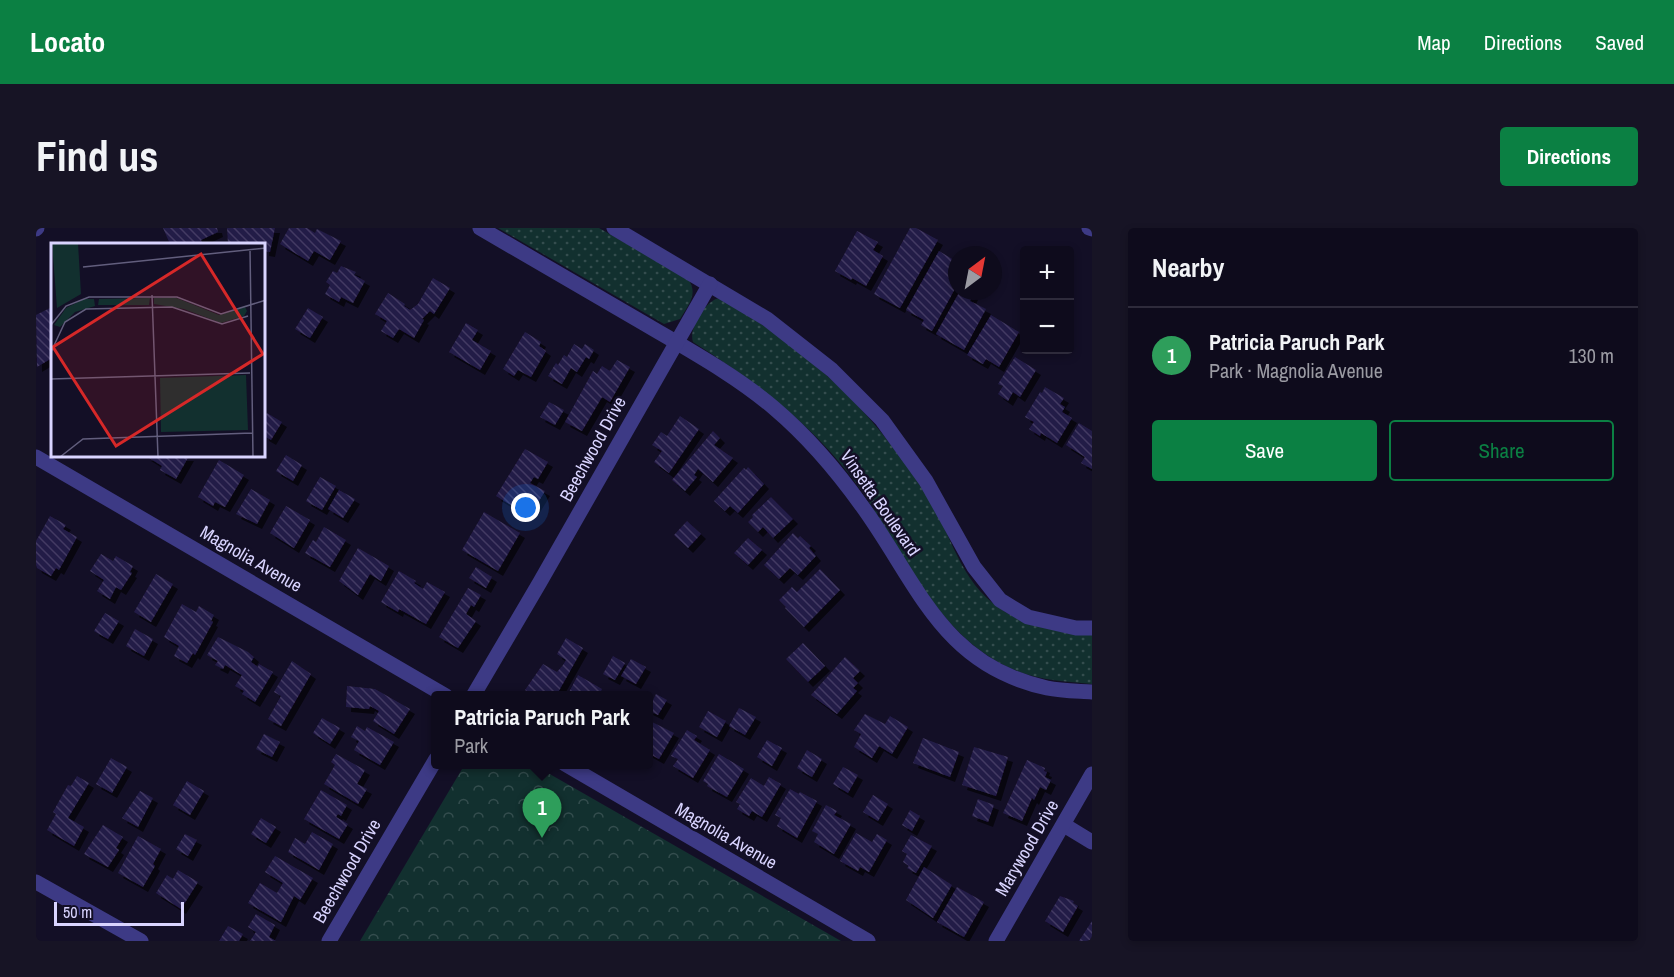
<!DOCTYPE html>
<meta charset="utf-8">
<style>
body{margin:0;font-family:"Archivo Narrow",sans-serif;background:#171425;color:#f1f3f6}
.controls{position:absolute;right:18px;top:18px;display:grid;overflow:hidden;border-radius:6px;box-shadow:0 3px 9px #0003}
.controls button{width:54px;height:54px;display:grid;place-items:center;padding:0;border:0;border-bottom:2px solid #2e2b3b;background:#0e0b1c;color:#f1f3f6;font:30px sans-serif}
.compass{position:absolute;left:912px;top:18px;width:54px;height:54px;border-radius:50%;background:#0e0b1c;box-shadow:0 3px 9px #0003;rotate:32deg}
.scale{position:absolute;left:18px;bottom:15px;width:130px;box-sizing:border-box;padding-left:6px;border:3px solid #d9d4ff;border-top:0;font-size:16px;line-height:21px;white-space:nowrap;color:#d9d4ff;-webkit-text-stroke:4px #130f26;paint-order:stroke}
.you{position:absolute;left:490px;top:280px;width:21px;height:21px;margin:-15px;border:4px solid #fff;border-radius:50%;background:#1a73e8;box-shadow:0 0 0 9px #1a73e833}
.badge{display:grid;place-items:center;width:39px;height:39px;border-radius:50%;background:#0b8043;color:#fff;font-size:20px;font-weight:700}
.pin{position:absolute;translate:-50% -50px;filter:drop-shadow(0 2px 3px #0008)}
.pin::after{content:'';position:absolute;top:32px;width:21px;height:18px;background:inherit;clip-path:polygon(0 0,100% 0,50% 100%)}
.popup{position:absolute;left:395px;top:463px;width:222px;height:78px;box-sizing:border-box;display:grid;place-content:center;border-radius:6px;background:#0e0b1c;filter:drop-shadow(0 2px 4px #0005);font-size:20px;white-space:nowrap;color:#9b9ba3}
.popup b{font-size:22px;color:#f1f3f6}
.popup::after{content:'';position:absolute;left:50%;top:100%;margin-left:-12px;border:12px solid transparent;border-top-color:#0e0b1c}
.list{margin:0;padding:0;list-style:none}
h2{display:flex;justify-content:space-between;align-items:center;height:78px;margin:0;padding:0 24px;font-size:26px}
h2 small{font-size:20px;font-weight:400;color:#9b9ba3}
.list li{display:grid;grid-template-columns:39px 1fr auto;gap:18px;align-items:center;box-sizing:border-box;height:96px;padding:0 24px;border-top:2px solid #2e2b3b}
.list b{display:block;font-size:22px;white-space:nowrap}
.list p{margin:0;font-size:20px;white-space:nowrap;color:#9b9ba3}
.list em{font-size:20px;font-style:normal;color:#9b9ba3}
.actions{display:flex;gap:12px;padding:18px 24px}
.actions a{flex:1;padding:14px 0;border:2px solid #0b8043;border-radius:6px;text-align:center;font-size:21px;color:#0b8043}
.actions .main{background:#0b8043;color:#fff}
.map{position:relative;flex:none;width:1056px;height:713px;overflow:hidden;border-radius:6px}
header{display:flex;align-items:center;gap:36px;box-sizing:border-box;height:84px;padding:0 30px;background:#0b8043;color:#fff}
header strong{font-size:28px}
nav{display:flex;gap:33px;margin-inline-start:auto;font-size:21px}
.intro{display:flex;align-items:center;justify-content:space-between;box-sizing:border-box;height:144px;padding:0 36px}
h1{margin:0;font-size:42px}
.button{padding:15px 27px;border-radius:6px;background:#0b8043;color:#fff;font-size:21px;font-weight:700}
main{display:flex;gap:36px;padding:0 36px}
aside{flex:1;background:#0e0b1c;border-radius:6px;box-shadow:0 3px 9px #0003}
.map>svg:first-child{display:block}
.grass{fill:url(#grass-dots)}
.forest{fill:url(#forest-crowns)}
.building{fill:url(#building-back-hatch);filter:url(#shadow)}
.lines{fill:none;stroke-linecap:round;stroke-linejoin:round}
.minor{stroke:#3d3a85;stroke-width:15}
.labels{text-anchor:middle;stroke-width:5;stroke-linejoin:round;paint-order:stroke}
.street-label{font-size:18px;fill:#d9d4ff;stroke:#130f26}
.inset-road{fill:none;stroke:#625e7d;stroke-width:1.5}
.view{fill:#d62828;fill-opacity:0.15;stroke:#d62828;stroke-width:3}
.inset-edge{fill:none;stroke:#d9d4ff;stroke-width:3}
</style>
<header>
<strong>Locato</strong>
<nav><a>Map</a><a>Directions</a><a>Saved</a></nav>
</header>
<div class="intro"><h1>Find us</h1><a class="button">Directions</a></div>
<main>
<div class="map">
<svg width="1056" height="713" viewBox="0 0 1056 713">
<defs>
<pattern id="grass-dots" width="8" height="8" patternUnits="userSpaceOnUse" patternTransform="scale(1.5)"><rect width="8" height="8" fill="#12302f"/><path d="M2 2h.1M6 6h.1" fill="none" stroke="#344d4e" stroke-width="1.8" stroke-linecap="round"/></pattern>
<pattern id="forest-crowns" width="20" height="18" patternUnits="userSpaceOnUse" patternTransform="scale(1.5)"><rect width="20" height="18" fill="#12302f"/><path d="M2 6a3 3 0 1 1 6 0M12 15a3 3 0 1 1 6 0" fill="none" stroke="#344d4e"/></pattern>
<pattern id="building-back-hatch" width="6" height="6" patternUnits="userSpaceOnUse" patternTransform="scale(1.5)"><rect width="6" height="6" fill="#241b47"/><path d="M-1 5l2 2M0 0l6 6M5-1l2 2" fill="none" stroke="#433b63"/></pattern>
<filter id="shadow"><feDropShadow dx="5" dy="5" stdDeviation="0" flood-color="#0009"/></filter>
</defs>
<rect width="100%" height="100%" fill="#130f26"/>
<g class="grass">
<path d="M462 0H563L652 51C663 66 652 77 644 91L628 96Z"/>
<path d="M684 70C744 105 799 149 844 203 865 229 887 259 903 289 913 309 921 331 934 350 962 392 1008 404 1056 407V456C1035 454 1014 453 993 447 899 418 868 316 813 246 771 192 715 151 657 114 652 101 670 71 684 70Z"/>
</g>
<polygon class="forest" points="429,536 498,537 805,713 324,713"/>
<g class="building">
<polygon points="127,0 181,0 182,4 165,12 166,16 134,16"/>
<polygon points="191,0 239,0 234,24 228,23 228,16 192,16"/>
<polygon points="253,0 271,0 279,5 281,1 305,13 294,32 278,23 272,33 244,16"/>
<polygon points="874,0 880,0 902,12 864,80 838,66"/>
<polygon points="821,3 842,14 837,22 847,28 830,58 816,50 815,52 799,43"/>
<polygon points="903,23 918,32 913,42 921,46 921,57 896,103 885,97 888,92 870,82"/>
<polygon points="305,38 320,44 318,47 329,53 317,75 305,69 303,74 289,66 294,57 290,54 297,43 301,45"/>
<polygon points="397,50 414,60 398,86 394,83 386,91 388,92 378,110 363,101 357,110 345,103 351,93 339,86 352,65 369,76 368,78 374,82 382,76"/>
<polygon points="924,63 937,67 934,73 950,81 928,122 900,106"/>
<polygon points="16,79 16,130 1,139 0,87"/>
<polygon points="272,80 287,89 274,110 259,101"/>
<polygon points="955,87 983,104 963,139 950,131 947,136 931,127"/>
<polygon points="430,95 442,102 436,112 455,123 444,142 413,124"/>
<polygon points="489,104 505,114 503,118 510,123 495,149 482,142 478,148 467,141"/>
<polygon points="538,116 546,121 549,116 558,122 553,131 550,129 541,144 535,140 526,156 512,148 520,135 522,137 528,127 531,129"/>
<polygon points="979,129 1000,142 984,169 977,164 972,173 962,166 967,158 962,156"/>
<polygon points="581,132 594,139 574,174 566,169 546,203 529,194 557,143 561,146 566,138 574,143"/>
<polygon points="1009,159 1028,170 1024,176 1029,179 1026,184 1036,190 1021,215 1005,205 1004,208 993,201 998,194 989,189 1004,164 1006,165"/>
<polygon points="513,174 528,182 519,197 504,189"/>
<polygon points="231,185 246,194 235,212 228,208 228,190"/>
<polygon points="644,188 663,201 633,245 618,234 626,223 616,217 625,204 631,208"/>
<polygon points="1043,195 1056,203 1056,241 1045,235 1049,229 1030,217"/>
<polygon points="677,203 684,210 678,217 697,230 677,254 662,241 658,247 661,249 649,263 636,252"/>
<polygon points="489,221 512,234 502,251 498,249 494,255 509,263 498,281 484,272 480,280 460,268"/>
<polygon points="250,227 266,237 257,253 240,243"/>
<polygon points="110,228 153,228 140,251 124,242 126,238"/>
<polygon points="183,232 208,247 189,279 179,274 177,278 162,269"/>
<polygon points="712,239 728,256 702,285 694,278 689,283 678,273 708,240 710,242"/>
<polygon points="284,249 300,258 286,282 270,273"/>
<polygon points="215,261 234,272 221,296 200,286"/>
<polygon points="303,262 319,271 307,290 292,281"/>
<polygon points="735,269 757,291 737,310 727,299 722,304 712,294 717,289 716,287"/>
<polygon points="250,278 274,292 258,320 234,305"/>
<polygon points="448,284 484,305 462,343 426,322"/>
<polygon points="14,288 30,297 27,301 41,309 23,342 20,340 15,348 1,340 0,337 0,313"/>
<polygon points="651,293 665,306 652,320 638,307"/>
<polygon points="288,299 310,312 294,339 269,325 277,312 280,314"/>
<polygon points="757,305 762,310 764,308 775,318 773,320 780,328 762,347 754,340 743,351 728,337"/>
<polygon points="712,310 726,322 712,337 698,325"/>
<polygon points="322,320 353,338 345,353 334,346 322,367 303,353"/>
<polygon points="65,326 77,333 80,328 97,338 94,344 96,345 85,362 80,359 74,371 61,363 68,352 54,343"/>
<polygon points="440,339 456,349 450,360 433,350"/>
<polygon points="784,341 804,362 768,399 749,380 750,379 743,372 756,359 761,364"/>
<polygon points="363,343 380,353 378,355 387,361 391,354 409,364 390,396 363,381 362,384 345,374"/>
<polygon points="120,346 137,356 115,394 98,384"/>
<polygon points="432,360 445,367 438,379 435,377 430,386 440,393 422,420 403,409"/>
<polygon points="146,376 160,384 163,378 178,387 175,393 177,394 159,427 157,425 151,435 138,428 143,418 128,409"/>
<polygon points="69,385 83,393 72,411 58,403"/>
<polygon points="99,401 117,411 108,428 90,418"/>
<polygon points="182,409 212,424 218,429 215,434 222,439 223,436 237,444 219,474 206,466 208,463 199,458 206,447 189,437 187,441 179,437 182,433 171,427"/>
<polygon points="530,410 547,420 520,468 498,468 489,462 507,436 521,444 527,437 530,432 521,426"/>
<polygon points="767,415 789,438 772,454 750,431"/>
<polygon points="577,428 589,435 579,452 567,446"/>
<polygon points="809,429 824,443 817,450 822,455 817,460 821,463 801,486 775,467"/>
<polygon points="595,431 610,439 600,456 585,448"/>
<polygon points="256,433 275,446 245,498 232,491 245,468 238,464"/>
<polygon points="542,447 566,461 563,468 531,468"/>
<polygon points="311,458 339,461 374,481 358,506 337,493 343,483 334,478 333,481 310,479"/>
<polygon points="620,466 631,472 622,487 612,482"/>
<polygon points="703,480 720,489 709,507 693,498"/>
<polygon points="672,483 690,493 681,509 663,499"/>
<polygon points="829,486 849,496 854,488 872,499 856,526 843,518 836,530 818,519 825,506 818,502"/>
<polygon points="286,490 304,500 294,516 277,505"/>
<polygon points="612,492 638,505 623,531 612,525"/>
<polygon points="321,498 329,503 331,499 358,514 344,537 318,522 323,513 315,509"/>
<polygon points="651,502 661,508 658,512 674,522 657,550 637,538 642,531 635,528"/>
<polygon points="228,506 244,514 236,529 220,521"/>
<polygon points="887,510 923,524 914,549 877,535"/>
<polygon points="731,512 746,520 736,538 721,529"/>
<polygon points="938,519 972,529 960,568 926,557"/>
<polygon points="771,522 786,531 776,549 761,540"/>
<polygon points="300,526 329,542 321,556 331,561 322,576 288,556 299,537 295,534"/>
<polygon points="683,526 708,541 691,569 671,558 672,556 667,553"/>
<polygon points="75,530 91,539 76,565 60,556"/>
<polygon points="991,532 1009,540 1008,543 1011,544 1009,549 1015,552 1010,562 1004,559 998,572 996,570 986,593 967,585"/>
<polygon points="807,539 822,547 812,565 797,556"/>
<polygon points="41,548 53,555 32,590 48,599 38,618 11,602 20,586 17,584 32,557 35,558"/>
<polygon points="733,549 745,556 726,589 716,583 713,588 701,581 704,576 700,574 715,550 728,558"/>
<polygon points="151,553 168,563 154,587 137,577"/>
<polygon points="754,561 763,566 764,564 781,573 761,610 741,598 745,590 739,587"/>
<polygon points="285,562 311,577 305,588 302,586 300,589 312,596 303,611 268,591"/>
<polygon points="104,563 117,570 102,599 86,590"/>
<polygon points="837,567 852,576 842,593 827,584"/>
<polygon points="942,571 958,577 952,594 936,588"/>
<polygon points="790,577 801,583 798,587 815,596 798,626 778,614 782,606 776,603"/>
<polygon points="874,582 884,588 876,603 866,597"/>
<polygon points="225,590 240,599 230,615 215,606"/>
<polygon points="67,597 87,609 80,620 83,622 72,639 48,626"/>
<polygon points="276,604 297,616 283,642 252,624 259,610 269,616"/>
<polygon points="820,605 836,614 841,606 851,612 833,644 824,639 822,643 804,633"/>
<polygon points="149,606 161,612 152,628 140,621"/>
<polygon points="875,607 896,618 880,645 871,640 873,638 867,634 871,626 866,623"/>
<polygon points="102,608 125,621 117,636 119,638 107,659 82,645"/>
<polygon points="239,628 277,650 264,672 258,668 245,694 212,675 224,655 241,665 247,655 229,644"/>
<polygon points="888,639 916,657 897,690 870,672"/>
<polygon points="142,642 162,654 145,681 120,665 131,647 137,651"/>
<polygon points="921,659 948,674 928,709 901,694"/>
<polygon points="1024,668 1038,673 1037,675 1042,678 1027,704 1009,693"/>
<polygon points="220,686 239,697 233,709 240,713 214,713 220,704 212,699"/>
<polygon points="1056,693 1056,713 1043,713"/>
<polygon points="192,698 207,706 203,713 183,713"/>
</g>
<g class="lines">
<g class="minor">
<path d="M444 0C499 32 554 64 609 96 653 122 699 147 738 180 771 208 801 243 826 278 882 355 905 437 1011 460 1025 463 1041 463 1056 464"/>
<polyline points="578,0 731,91 796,142 846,192 890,253 938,339 964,372 992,389 1040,400 1056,400"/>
<polyline points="1053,0 1056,1"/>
<polyline points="0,1 1,0"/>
<polyline points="0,229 410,468"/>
<polyline points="437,468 504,354 674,56"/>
<polyline points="529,536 832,713"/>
<polyline points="1028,597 1056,614"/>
<polyline points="0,654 105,713"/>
<polyline points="293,713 400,531"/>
<polyline points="960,713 1056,546"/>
</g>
</g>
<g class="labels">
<g class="street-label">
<text transform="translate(557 221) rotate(-61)" y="6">Beechwood Drive</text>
<text transform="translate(844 275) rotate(55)" y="6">Vinsetta Boulevard</text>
<text transform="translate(215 331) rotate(30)" y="6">Magnolia Avenue</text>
<text transform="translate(690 608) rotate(30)" y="6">Magnolia Avenue</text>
<text transform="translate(991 620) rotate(-60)" y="6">Marywood Drive</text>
<text transform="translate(311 643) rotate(-60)" y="6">Beechwood Drive</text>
</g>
</g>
<g transform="translate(15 15)">
<rect width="214" height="214" fill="#130f26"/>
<path d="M123 54 168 72 194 64 196 68 193 73 170 80 133 66 103 61V55ZM99 55 98 62H47L48 56ZM33 56H43L44 63 24 69 9 84 3 82 15 65Z" fill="#12302f"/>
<path d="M1 0H27L30 51 6 65ZM195 132 197 187 110 189 109 135Z" fill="#12302f"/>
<path class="inset-road" d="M199 6 202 214M32 24 215 5M101 52 107 214M0 82 15 63 38 54H126L170 71 215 57M0 109 14 79 35 66 121 64 171 81 197 73M0 136 199 130M9 214 32 196 201 190"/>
<path class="view" d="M150 11 212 111 65 203 2 104Z"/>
<rect width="214" height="214" class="inset-edge"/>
</g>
</svg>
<div class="controls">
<button>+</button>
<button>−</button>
</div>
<svg class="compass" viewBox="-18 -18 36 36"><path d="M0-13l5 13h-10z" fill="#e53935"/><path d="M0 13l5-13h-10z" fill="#9b9ba3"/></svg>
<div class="scale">50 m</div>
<div class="you"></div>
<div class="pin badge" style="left:506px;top:610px;background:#2e9e5b">1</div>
<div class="popup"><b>Patricia Paruch Park</b>Park</div>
</div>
<aside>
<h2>Nearby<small></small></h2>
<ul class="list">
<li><span class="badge" style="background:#2e9e5b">1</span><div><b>Patricia Paruch Park</b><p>Park · Magnolia Avenue</p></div><em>130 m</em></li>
</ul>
<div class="actions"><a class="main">Save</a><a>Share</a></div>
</aside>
</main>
